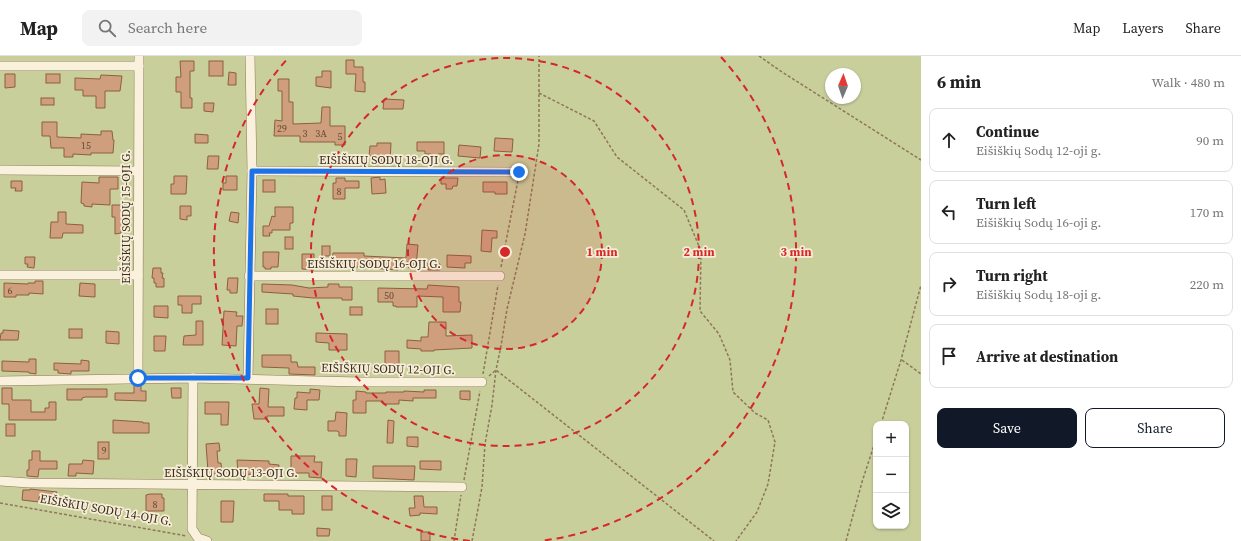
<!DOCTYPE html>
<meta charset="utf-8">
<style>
body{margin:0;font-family:"Source Serif 4",serif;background:#f2f2f2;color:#222}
.controls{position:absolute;right:12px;bottom:12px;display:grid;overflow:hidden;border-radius:8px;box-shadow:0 1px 3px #0004}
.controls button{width:36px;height:36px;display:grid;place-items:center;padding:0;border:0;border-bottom:1px solid #e0e0e0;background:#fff;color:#222;font:20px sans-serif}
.compass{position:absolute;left:825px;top:12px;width:36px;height:36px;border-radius:50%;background:#fff;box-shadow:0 1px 3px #0004;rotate:2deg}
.stop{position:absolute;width:12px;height:12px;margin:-9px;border:3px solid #1a73e8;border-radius:50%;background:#fff}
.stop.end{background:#1a73e8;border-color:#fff;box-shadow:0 1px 4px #0008}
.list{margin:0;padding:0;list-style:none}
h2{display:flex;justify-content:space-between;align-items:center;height:52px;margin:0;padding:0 16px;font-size:17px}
h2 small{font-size:13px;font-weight:400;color:#767676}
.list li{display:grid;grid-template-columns:26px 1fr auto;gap:12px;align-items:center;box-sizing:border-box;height:64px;margin:0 8px 8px;padding:0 8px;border:1px solid #e0e0e0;border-radius:8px}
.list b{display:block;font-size:15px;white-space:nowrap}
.list p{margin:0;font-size:13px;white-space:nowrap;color:#767676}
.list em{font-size:13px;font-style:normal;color:#767676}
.actions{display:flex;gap:8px;padding:12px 16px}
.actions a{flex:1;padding:9px 0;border:1px solid #111827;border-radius:8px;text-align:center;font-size:14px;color:#111827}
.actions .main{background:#111827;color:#fff}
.icon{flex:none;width:22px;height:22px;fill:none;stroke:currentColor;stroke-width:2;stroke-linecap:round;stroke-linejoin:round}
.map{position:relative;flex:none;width:921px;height:485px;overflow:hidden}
header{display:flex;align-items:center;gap:24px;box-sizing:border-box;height:56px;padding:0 20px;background:#fff;border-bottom:1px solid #e0e0e0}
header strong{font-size:19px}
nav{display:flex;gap:22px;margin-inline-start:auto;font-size:14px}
.search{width:280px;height:36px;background:#f2f2f2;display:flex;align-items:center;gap:10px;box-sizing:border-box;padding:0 14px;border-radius:8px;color:#767676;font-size:15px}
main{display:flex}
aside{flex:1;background:#fff}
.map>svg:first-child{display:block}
.green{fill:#c9cf9b;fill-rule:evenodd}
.building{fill:#cf9f7d;stroke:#8d5f41}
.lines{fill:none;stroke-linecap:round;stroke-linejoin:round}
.minor-casing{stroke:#8d765c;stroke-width:10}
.path{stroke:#8d765c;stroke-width:1.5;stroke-dasharray:3 2;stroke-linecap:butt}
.minor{stroke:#faf1dc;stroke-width:9}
.route{stroke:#1a73e8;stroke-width:5}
.ring{fill:none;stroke:#d62828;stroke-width:2;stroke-dasharray:7 5}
.labels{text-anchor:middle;stroke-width:3.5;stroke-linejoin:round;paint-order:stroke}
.number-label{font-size:10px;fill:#624a37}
.street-label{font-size:12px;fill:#3d2e20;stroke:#f7eed8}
.centre{fill:#d62828;stroke:#f7eed8;stroke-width:2}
.ring-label{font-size:12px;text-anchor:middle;font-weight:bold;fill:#d62828;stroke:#f7eed8;stroke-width:3.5;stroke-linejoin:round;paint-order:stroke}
</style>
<header>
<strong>Map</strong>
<div class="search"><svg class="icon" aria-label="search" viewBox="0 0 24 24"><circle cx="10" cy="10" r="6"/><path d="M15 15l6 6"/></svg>Search here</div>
<nav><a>Map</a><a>Layers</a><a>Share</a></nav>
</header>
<main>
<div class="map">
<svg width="921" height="485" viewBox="0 0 921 485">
<rect width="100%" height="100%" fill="#f0e4c8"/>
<path class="green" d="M0 0H921V485H0ZM831 18H855V42H831ZM876 368H906V470H876Z"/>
<g class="building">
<polygon points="346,4 354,4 354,11 363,11 363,26 365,26 365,36 355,35 356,18 346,18"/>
<polygon points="180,5 194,5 194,15 190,15 190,42 192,42 192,52 181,52 181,36 176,36 176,21 181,21"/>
<rect x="209" y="5" width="14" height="15"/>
<polygon points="322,15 331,15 331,32 316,30 316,21 322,21"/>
<polygon points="229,16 236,17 236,29 228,29"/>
<polygon points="5,18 15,18 15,31 5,32"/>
<rect x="46" y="18" width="14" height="9"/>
<polygon points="101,19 122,20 120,35 105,35 105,52 96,52 96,40 83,40 83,34 75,34 75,22 100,23"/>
<polygon points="278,23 289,23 289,46 293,46 293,68 321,67 322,51 330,51 330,70 345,70 345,89 335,89 335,86 300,86 300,80 274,80 275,64 282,65 282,35 278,35"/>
<rect x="41" y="42" width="13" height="7"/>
<polygon points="384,43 404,44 403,53 383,53"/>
<polygon points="204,47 214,47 213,56 204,55"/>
<polygon points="42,66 57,66 57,81 81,82 81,78 101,79 101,75 112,75 113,84 114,84 113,97 91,97 91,99 73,98 73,101 64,101 64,92 51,92 50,80 42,80"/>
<polygon points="195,78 208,79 208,87 195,87"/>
<polygon points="495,82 513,83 512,96 494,95"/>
<polygon points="417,86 444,86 444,98 438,98 438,100 431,100 431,98 425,98 425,95 417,95"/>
<polygon points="377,87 391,87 390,107 381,106 381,103 377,103 377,100 369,100 370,90 377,90"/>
<polygon points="459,89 481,91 480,102 458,100"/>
<polygon points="208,100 219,100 218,113 207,113"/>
<polygon points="174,120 187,120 186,138 171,138 171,128 174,128"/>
<polygon points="226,120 237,120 237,134 223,134 223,127 226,127"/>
<polygon points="99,121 118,121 118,133 110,133 110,149 92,148 92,151 84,150 84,148 81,147 82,126 99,127"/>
<polygon points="380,121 380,124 385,123 386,137 372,138 371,122"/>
<polygon points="336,122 345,122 345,125 359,125 359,132 345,132 345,143 333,143 333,127 336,127"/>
<polygon points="441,122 458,122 457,130 453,130 452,133 446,133 446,128 441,128"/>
<rect x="263" y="124" width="12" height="12"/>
<polygon points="11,125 22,125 22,135 15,135 16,132 11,132"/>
<polygon points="483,126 507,126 507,138 495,138 495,136 483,136"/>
<polygon points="112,149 125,149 124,157 122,157 121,177 115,178 115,161 112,161"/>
<polygon points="180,150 191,150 191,160 187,160 187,164 180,163"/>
<polygon points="275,151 293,151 293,167 290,167 290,174 272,174 272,177 269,177 270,180 263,180 263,170 269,170 272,160 275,161"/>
<polygon points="58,156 66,156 66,168 83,169 83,177 63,177 62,182 50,182 51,166 58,166"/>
<polygon points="231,156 239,157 238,167 229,165"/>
<polygon points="482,174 497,175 497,182 492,182 491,196 481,195"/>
<rect x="285" y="181" width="8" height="12"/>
<polygon points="407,188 418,189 416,211 398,210 398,214 345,210 345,212 332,212 333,197 364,197 364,200 406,202"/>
<rect x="322" y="190" width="8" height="10"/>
<polygon points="263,196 279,196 278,211 271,211 271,213 265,213 265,211 263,211"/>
<polygon points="302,198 314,198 314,214 302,213"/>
<polygon points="447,199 471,200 471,207 465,207 465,212 447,211"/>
<polygon points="25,201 35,201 34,212 27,211 28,208 25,208"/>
<polygon points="428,207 440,208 440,214 428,214"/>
<polygon points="153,212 161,212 161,217 163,217 162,222 164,222 164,231 156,231 156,227 154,227 154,222 152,222"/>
<polygon points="228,222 238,222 237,237 230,237 230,234 227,234"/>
<polygon points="35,225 43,225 43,238 29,237 29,239 16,239 16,241 4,241 4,227 28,228 28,227 35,227"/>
<polygon points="80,227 95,228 95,241 79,240"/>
<polygon points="262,228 292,229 309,232 328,231 328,228 339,228 339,231 352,231 352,244 342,244 342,242 313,242 293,240 293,238 262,236"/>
<polygon points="428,229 459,231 459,246 461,246 460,256 443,256 443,241 417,240 417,251 396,251 396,250 393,250 393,246 378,246 378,232 427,233"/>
<polygon points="178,240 201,240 201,248 192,248 192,257 182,257 182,249 178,249"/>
<polygon points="154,250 168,250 168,262 154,261"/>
<rect x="350" y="251" width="12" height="8"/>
<rect x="266" y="253" width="12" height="15"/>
<polygon points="224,255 237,256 236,260 243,260 242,270 237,270 236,290 222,289"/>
<polygon points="196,265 203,265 203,289 183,289 184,280 196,279"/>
<polygon points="429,266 446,266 446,280 472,279 472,292 434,294 434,295 421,295 421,293 407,292 407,284 421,285 421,281 428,281"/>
<rect x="69" y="273" width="13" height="9"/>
<polygon points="3,274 19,275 18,284 0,284 1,277 3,277"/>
<polygon points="106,275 119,276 119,288 106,287"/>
<polygon points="316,277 347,278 347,294 329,294 329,287 316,286"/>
<polygon points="154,280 166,280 165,295 154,295"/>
<polygon points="385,295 399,295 399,313 387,313 387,308 385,308"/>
<polygon points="262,299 291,299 291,306 297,306 298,311 315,311 315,319 289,318 289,312 262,311"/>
<polygon points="29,303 36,303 36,318 29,317 29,316 2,315 2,305 29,306"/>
<polygon points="81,304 89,305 89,315 71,315 71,318 58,317 58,314 54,314 54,307 81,308"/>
<polygon points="134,329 141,329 141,335 146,335 146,345 115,344 115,337 134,337"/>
<polygon points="2,332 12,332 12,344 31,344 31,356 45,356 45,352 49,352 49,346 56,346 56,364 9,364 9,348 2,348"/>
<polygon points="171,332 181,332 181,342 172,342"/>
<polygon points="260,332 269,333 268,351 284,351 284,360 267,360 267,363 254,363 252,348 259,348"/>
<polygon points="67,333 107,333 107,341 85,341 82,342 82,344 67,344"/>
<polygon points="310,333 320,334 319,344 307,344 307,354 294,353 295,342 297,342 297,336 310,337"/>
<polygon points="424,334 436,334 436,342 413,342 413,345 399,344 399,348 383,348 383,345 366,345 366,357 353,357 353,344 356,344 356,335 366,336 366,337 386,337 386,336 404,336 404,335 424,336"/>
<polygon points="460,335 470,335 470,344 460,343"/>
<polygon points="205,346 229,346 228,369 221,369 221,358 205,358"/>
<polygon points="336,356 347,357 346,380 339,380 339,376 337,375 328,375 328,365 335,365"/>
<polygon points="113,364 143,366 143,367 149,367 149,377 113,377"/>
<polygon points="388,364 394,365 393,387 387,387"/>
<rect x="6" y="368" width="9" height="12"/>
<polygon points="407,381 418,381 418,391 407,390"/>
<rect x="98" y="386" width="11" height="17"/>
<polygon points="219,387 220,395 217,395 218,407 221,407 222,417 213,418 213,416 208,416 206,388"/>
<polygon points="32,395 40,395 40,405 57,405 57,413 39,413 38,421 27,420 27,414 29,414 29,404 32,404"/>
<polygon points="291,400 315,400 314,406 322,406 321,422 309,421 309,417 291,417"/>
<polygon points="346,403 357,403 356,421 346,420"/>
<polygon points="83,404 94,405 93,418 76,417 76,420 68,420 69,408 82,408"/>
<polygon points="237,404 269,405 269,408 279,409 278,419 238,418"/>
<polygon points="420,405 441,405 441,414 420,413"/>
<polygon points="373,410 415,410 414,424 373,422"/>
<polygon points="30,433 57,436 56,443 39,441 39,446 22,444 23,434 30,434"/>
<polygon points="150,438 162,438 162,442 164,442 164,455 146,455 146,439"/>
<polygon points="264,438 288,438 288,440 304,440 304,458 292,458 292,454 279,454 279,445 264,445"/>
<rect x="322" y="440" width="10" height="14"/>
<polygon points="414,440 423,440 424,451 437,451 437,458 420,457 420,459 410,460 409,452 415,452"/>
<polygon points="221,445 234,445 233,466 221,466"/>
<polygon points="317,472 330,473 329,480 317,480"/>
<rect x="421" y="476" width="9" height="9"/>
</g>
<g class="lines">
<defs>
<g id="minor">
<polyline points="0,10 139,10"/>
<polyline points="0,114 138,115"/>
<polyline points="252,115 519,116"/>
<polyline points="0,219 138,219"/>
<polyline points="249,220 500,220"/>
<polyline points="138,322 139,0"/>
<polyline points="193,322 192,473 198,482 207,485"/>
<polyline points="248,322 252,115 250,0"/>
<polyline points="0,325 193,322 360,326 482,326"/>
<polyline points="0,425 29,427 462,431"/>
</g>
</defs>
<use href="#minor" class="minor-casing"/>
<g class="path">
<polyline points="759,0 782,16 921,104"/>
<polyline points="539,37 594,65 617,101 684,154 701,195 700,255 719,278 730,304 733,336 755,357 768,364 775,386 768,428 757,456 736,485"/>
<polyline points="501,211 518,124"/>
<polyline points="902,304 921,318"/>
<polyline points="483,318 498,229"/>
<polyline points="489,320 496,314 714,485"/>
<polyline points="881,368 901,304 921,229"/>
<polyline points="464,424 480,335"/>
<polyline points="0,447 187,480"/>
<polyline points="454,485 461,439"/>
<polyline points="472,485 482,431 485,388 492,349 496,314 501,290 507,253 525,178 539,88 539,0"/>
<polyline points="846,485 862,426 876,383"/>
</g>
<use href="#minor" class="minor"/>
</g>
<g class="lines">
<polyline class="route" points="138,322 248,322 252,115 519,116"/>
</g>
<circle cx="505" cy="196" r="97" fill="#d62828" fill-opacity=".12"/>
<g class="ring">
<circle cx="505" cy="196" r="97"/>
<circle cx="505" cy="196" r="194"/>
<path d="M470 485A291 291 0 0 1 289 1M721 1A291 291 0 0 1 540 485"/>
</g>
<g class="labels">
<g class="number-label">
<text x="282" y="76">29</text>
<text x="305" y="81">3</text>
<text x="321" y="81">3A</text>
<text x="340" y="84">5</text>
<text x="86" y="93">15</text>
<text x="339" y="139">8</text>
<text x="10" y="238">6</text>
<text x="389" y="243">50</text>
<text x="104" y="398">9</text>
<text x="155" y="452">8</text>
</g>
<g class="street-label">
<text x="386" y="108">EIŠIŠKIŲ SODŲ 18-OJI G.</text>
<text transform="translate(126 161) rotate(-90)" y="4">EIŠIŠKIŲ SODŲ 15-OJI G.</text>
<text x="374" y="212">EIŠIŠKIŲ SODŲ 16-OJI G.</text>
<text transform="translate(388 313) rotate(1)" y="4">EIŠIŠKIŲ SODŲ 12-OJI G.</text>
<text x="231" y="421">EIŠIŠKIŲ SODŲ 13-OJI G.</text>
<text transform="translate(106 454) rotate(10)" y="4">EIŠIŠKIŲ SODŲ 14-OJI G.</text>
</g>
</g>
<circle cx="505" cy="196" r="6" class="centre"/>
<g class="ring-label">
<text x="602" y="200">1 min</text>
<text x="699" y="200">2 min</text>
<text x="796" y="200">3 min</text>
</g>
</svg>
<div class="controls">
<button>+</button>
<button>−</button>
<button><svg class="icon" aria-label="layers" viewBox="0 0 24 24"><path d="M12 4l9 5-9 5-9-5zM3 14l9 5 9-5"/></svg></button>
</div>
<svg class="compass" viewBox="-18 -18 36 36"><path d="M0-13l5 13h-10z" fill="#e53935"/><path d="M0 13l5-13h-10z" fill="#767676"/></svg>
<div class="stop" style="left:138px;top:322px"></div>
<div class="stop end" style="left:519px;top:116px"></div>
</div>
<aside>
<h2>6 min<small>Walk · 480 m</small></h2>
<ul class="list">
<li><svg class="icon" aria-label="ahead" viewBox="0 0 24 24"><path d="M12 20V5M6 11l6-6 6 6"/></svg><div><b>Continue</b><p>Eišiškių Sodų 12-oji g.</p></div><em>90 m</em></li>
<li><svg class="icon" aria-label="left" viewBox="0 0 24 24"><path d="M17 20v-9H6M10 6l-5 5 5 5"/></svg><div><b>Turn left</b><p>Eišiškių Sodų 16-oji g.</p></div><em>170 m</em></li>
<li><svg class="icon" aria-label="right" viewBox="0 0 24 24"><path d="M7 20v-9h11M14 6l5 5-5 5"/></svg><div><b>Turn right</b><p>Eišiškių Sodų 18-oji g.</p></div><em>220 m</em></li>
<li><svg class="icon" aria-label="arrive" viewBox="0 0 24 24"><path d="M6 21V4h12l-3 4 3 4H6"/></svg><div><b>Arrive at destination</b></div></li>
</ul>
<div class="actions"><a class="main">Save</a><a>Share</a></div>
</aside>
</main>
